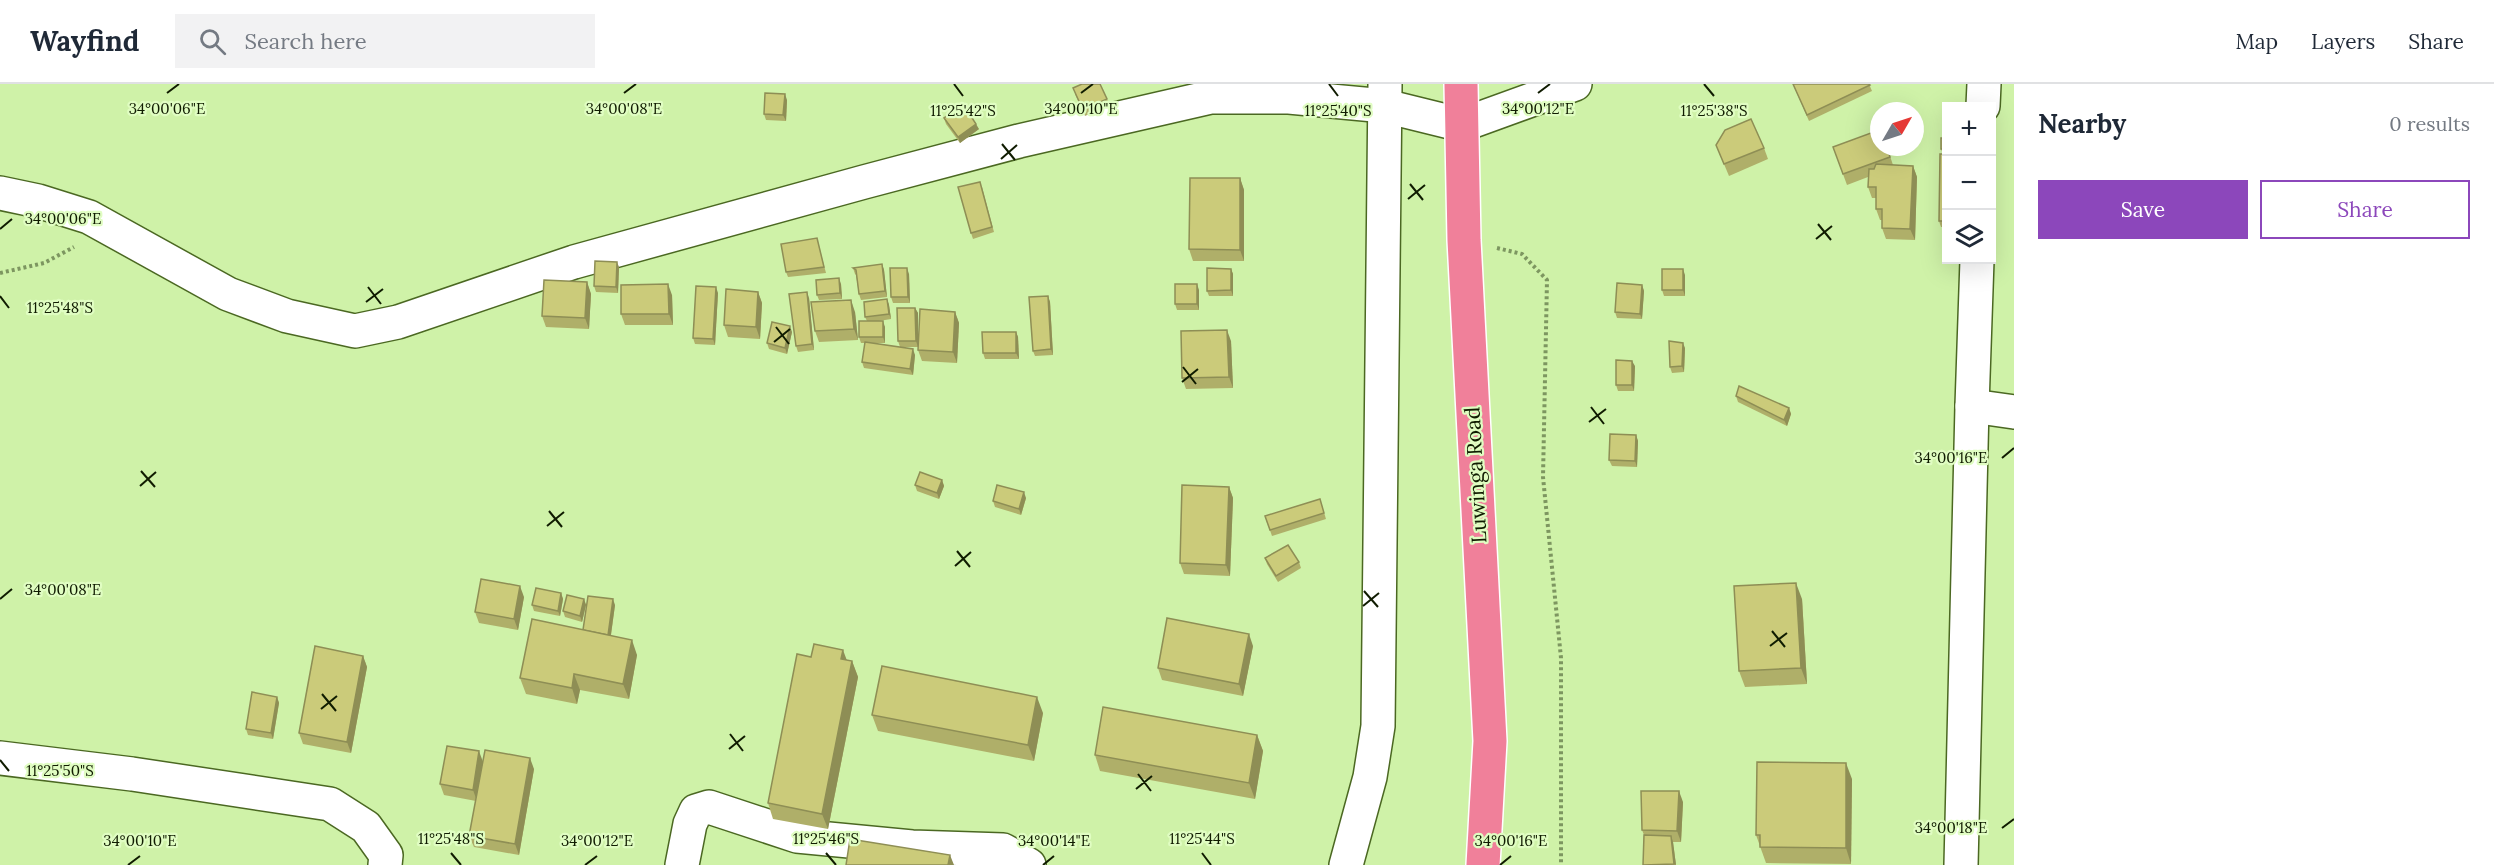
<!DOCTYPE html>
<meta charset="utf-8">
<style>
body{margin:0;font-family:Lora,serif;background:#f2f2f3;color:#1f2937}
.controls{position:absolute;right:18px;top:18px;display:grid;overflow:hidden;border-radius:0px;box-shadow:0 6px 24px #0002}
.controls button{width:54px;height:54px;display:grid;place-items:center;padding:0;border:0;border-bottom:2px solid #e0e1e3;background:#fff;color:#1f2937;font:30px sans-serif}
.compass{position:absolute;left:1870px;top:18px;width:54px;height:54px;border-radius:50%;background:#fff;box-shadow:0 6px 24px #0002;rotate:51deg}
.list{margin:0;padding:0;list-style:none}
h2{display:flex;justify-content:space-between;align-items:center;height:78px;margin:0;padding:0 24px;font-size:26px}
h2 small{font-size:20px;font-weight:400;color:#747a83}
.actions{display:flex;gap:12px;padding:18px 24px}
.actions a{flex:1;padding:14px 0;border:2px solid #8c47bb;border-radius:0px;text-align:center;font-size:21px;color:#8c47bb}
.actions .main{background:#8c47bb;color:#fff}
.icon{flex:none;width:33px;height:33px;fill:none;stroke:currentColor;stroke-width:2;stroke-linecap:round;stroke-linejoin:round}
.map{position:relative;flex:none;width:2014px;height:781px;overflow:hidden}
header{display:flex;align-items:center;gap:36px;box-sizing:border-box;height:84px;padding:0 30px;background:#fff;border-bottom:2px solid #e0e1e3}
header strong{font-size:28px}
nav{display:flex;gap:33px;margin-inline-start:auto;font-size:21px}
.search{width:420px;height:54px;background:#f2f2f3;display:flex;align-items:center;gap:15px;box-sizing:border-box;padding:0 21px;border-radius:0px;color:#747a83;font-size:22px}
main{display:flex}
aside{flex:1;background:#fff}
.map>svg:first-child{display:block}
.lines{fill:none;stroke-linecap:round;stroke-linejoin:round}
.minor-casing{stroke:#4b6822;stroke-width:36}
.trunk-casing{stroke:#fff;stroke-width:36}
.path{stroke:#7d9660;stroke-width:4;stroke-dasharray:3 3;stroke-linecap:butt}
.minor{stroke:#fff;stroke-width:33}
.trunk{stroke:#f0809a;stroke-width:33}
.wall{fill:#afaf69}
.shaded-wall{fill:#8e8e55}
.building{fill:#cbcb7a;stroke:#8e8e55;stroke-width:1.5}
.ticks{fill:none;stroke:#101c01;stroke-width:2}
.labels{text-anchor:middle;stroke-width:4.5;stroke-linejoin:round;paint-order:stroke}
.street-label{font-size:21px;fill:#101c01;stroke:#e0fdc2}
.ticks-label{font-size:15px;text-anchor:middle;fill:#101c01;stroke:#e0fdc2;stroke-width:4.5;stroke-linejoin:round;paint-order:stroke}
</style>
<header>
<strong>Wayfind</strong>
<div class="search"><svg class="icon" aria-label="search" viewBox="0 0 24 24"><circle cx="10" cy="10" r="6"/><path d="M15 15l6 6"/></svg>Search here</div>
<nav><a>Map</a><a>Layers</a><a>Share</a></nav>
</header>
<main>
<div class="map">
<svg width="2014" height="781" viewBox="0 0 2014 781">
<rect width="100%" height="100%" fill="#cff2a8"/>
<g class="lines">
<defs>
<g id="minor">
<polyline points="1983,22 1984,0"/>
<polyline points="0,109 38,117 89,133 228,210 287,232 355,247 398,238 574,178 864,98 1019,57 1211,13 1289,13 1385,22 1462,41 1575,0"/>
<polyline points="1972,322 2014,328"/>
<polyline points="0,674 132,690 330,720 366,743 386,771 385,781"/>
<polyline points="682,781 690,740 696,727 709,723 797,752 912,763 1003,766 1029,781"/>
<polyline points="1346,781 1370,693 1378,642 1385,1"/>
<polyline points="1961,781 1972,322 1977,176"/>
</g>
<polyline id="trunk" points="1461,0 1464,156 1490,657 1483,781"/>
</defs>
<use href="#minor" class="minor-casing"/>
<use href="#trunk" class="trunk-casing"/>
<g class="path">
<polyline points="1497,164 1522,170 1547,196 1543,393 1561,574 1561,781"/>
<polyline points="0,189 44,179 74,163"/>
</g>
<use href="#minor" class="minor"/>
<use href="#trunk" class="trunk"/>
</g>
<g class="wall">
<polygon points="1793,0 1869,0 1872,7 1809,37"/>
<polygon points="1075,10 1107,15 1109,21 1085,32"/>
<polygon points="787,16 786,37 766,36 764,30"/>
<polygon points="944,34 979,45 960,59 946,40"/>
<polygon points="1947,54 1947,143 1941,143 1939,137 1943,70 1941,65"/>
<polygon points="1716,61 1764,64 1768,75 1729,92"/>
<polygon points="1833,63 1887,63 1893,81 1913,82 1917,93 1915,156 1886,155 1882,144 1882,136 1880,136 1876,125 1876,114 1872,114 1868,103 1868,93 1847,101"/>
<polygon points="1240,94 1244,106 1244,177 1193,177 1189,165"/>
<polygon points="982,103 994,148 973,155 971,149"/>
<polygon points="817,154 826,189 788,193 786,188"/>
<polygon points="882,180 884,186 887,213 861,216 859,210 856,191 855,190 853,184"/>
<polygon points="619,183 618,209 596,208 594,202"/>
<polygon points="1231,185 1233,190 1233,212 1209,212 1207,207"/>
<polygon points="909,190 910,219 893,219 891,213"/>
<polygon points="1685,191 1685,212 1664,212 1662,206"/>
<polygon points="587,198 591,210 589,245 546,243 542,232"/>
<polygon points="841,200 842,215 819,216 817,211"/>
<polygon points="1642,201 1644,207 1642,235 1617,234 1615,228"/>
<polygon points="1199,206 1199,226 1177,226 1175,220"/>
<polygon points="758,208 762,219 760,255 728,253 724,241"/>
<polygon points="718,209 715,261 695,260 693,254"/>
<polygon points="672,211 673,241 625,241 621,230"/>
<polygon points="1048,212 1050,218 1053,271 1035,272 1033,267"/>
<polygon points="809,214 814,266 798,268 796,262"/>
<polygon points="887,215 889,221 891,235 879,237 885,243 885,259 872,259 900,263 898,257 915,224 918,229 918,263 902,263 915,271 913,291 864,284 862,278 865,259 861,259 859,253 867,237 865,233"/>
<polygon points="855,228 858,256 819,258 815,247"/>
<polygon points="955,228 959,239 957,279 922,277 918,266"/>
<polygon points="792,248 787,270 769,265 767,259"/>
<polygon points="1016,248 1018,253 1019,275 985,275 983,269"/>
<polygon points="1231,257 1233,304 1186,305 1182,294"/>
<polygon points="1685,264 1684,288 1672,289 1670,283"/>
<polygon points="1635,282 1634,307 1618,307 1616,301"/>
<polygon points="1736,312 1789,324 1791,330 1787,342 1738,318"/>
<polygon points="1636,351 1638,357 1637,383 1612,382 1609,376"/>
<polygon points="942,396 944,402 939,415 917,407 915,401"/>
<polygon points="1229,403 1233,414 1230,492 1184,490 1180,479"/>
<polygon points="1026,414 1021,431 995,423 993,417"/>
<polygon points="1320,415 1326,435 1272,452 1265,432"/>
<polygon points="1265,474 1299,478 1301,484 1278,498 1267,480"/>
<polygon points="561,509 563,515 560,532 534,527 532,521"/>
<polygon points="524,513 518,546 479,539 475,528"/>
<polygon points="584,515 586,521 582,538 565,533 563,527"/>
<polygon points="1802,515 1807,600 1745,603 1739,587"/>
<polygon points="615,521 611,551 637,571 629,615 580,606 577,620 526,610 520,594"/>
<polygon points="1253,562 1243,612 1162,596 1158,584"/>
<polygon points="363,572 367,583 351,669 303,660 299,649"/>
<polygon points="811,573 852,577 858,593 828,745 773,735 768,719"/>
<polygon points="277,613 279,619 273,655 248,651 246,645"/>
<polygon points="1043,629 1034,677 878,647 872,631"/>
<polygon points="1257,651 1263,667 1255,715 1100,687 1095,671"/>
<polygon points="483,678 534,685 519,771 474,763 469,752 476,717 444,711 440,700"/>
<polygon points="1852,695 1851,780 1766,779 1756,751"/>
<polygon points="1683,718 1681,758 1673,758 1676,781 1643,781 1644,751 1642,746"/>
</g>
<g class="shaded-wall">
<polygon points="785,10 787,16 786,37 783,31"/>
<polygon points="976,40 979,45 960,59 958,53"/>
<polygon points="1913,82 1917,93 1915,156 1910,145"/>
<polygon points="1240,94 1244,106 1244,177 1240,166"/>
<polygon points="617,178 619,183 618,209 616,203"/>
<polygon points="882,180 884,186 887,213 885,207"/>
<polygon points="907,184 909,190 910,219 908,213"/>
<polygon points="1231,185 1233,190 1233,212 1231,206"/>
<polygon points="1683,185 1685,191 1685,212 1683,206"/>
<polygon points="839,194 841,200 842,215 840,209"/>
<polygon points="587,198 591,210 589,245 585,234"/>
<polygon points="668,200 672,211 673,241 669,230"/>
<polygon points="1197,200 1199,206 1199,226 1197,220"/>
<polygon points="1642,201 1644,207 1642,235 1640,230"/>
<polygon points="716,203 718,209 715,261 713,255"/>
<polygon points="758,208 762,219 760,255 756,243"/>
<polygon points="807,208 809,214 814,266 812,260"/>
<polygon points="1048,212 1050,218 1053,271 1051,265"/>
<polygon points="887,215 889,221 891,235 889,230"/>
<polygon points="851,216 855,228 858,256 854,245"/>
<polygon points="915,224 918,229 918,263 916,257"/>
<polygon points="955,228 959,239 957,279 953,268"/>
<polygon points="883,237 885,243 885,259 883,253"/>
<polygon points="790,242 792,248 787,270 785,264"/>
<polygon points="1227,246 1231,257 1233,304 1229,293"/>
<polygon points="1016,248 1018,253 1019,275 1016,269"/>
<polygon points="1683,259 1685,264 1684,288 1682,282"/>
<polygon points="913,265 915,271 913,291 910,285"/>
<polygon points="1632,277 1635,282 1634,307 1632,301"/>
<polygon points="1789,324 1791,330 1787,342 1784,336"/>
<polygon points="1636,351 1638,357 1637,383 1635,377"/>
<polygon points="942,396 944,402 939,415 937,409"/>
<polygon points="1229,403 1233,414 1230,492 1226,481"/>
<polygon points="1024,408 1026,414 1021,431 1019,425"/>
<polygon points="1796,499 1802,515 1807,600 1801,584"/>
<polygon points="520,502 524,513 518,546 514,535"/>
<polygon points="561,509 563,515 560,532 558,527"/>
<polygon points="584,515 586,521 582,538 580,532"/>
<polygon points="613,515 615,521 610,557 608,551"/>
<polygon points="1249,550 1253,562 1243,612 1239,600"/>
<polygon points="632,556 637,571 629,615 623,600"/>
<polygon points="843,566 849,582 841,575"/>
<polygon points="363,572 367,583 351,669 347,658"/>
<polygon points="852,577 858,593 828,745 822,730"/>
<polygon points="574,590 580,606 577,620 572,604"/>
<polygon points="277,613 279,619 273,655 271,649"/>
<polygon points="1037,613 1043,629 1034,677 1028,661"/>
<polygon points="1257,651 1263,667 1255,715 1249,699"/>
<polygon points="479,667 483,678 477,717 473,706"/>
<polygon points="530,674 534,685 519,771 515,760"/>
<polygon points="1846,679 1852,695 1851,780 1846,764"/>
<polygon points="1679,707 1683,718 1681,758 1677,747"/>
<polygon points="1671,752 1673,758 1676,781 1674,780"/>
<polygon points="950,771 954,781 948,781"/>
</g>
<g class="building">
<polygon points="1082,0 1100,0 1107,15 1083,26 1073,4"/>
<polygon points="1793,0 1869,0 1870,1 1807,31"/>
<polygon points="765,9 785,10 783,31 764,30"/>
<polygon points="963,20 976,40 958,53 944,34"/>
<polygon points="1751,35 1764,64 1724,80 1716,61 1725,46"/>
<polygon points="1879,46 1879,63 1887,63 1890,73 1843,90 1833,63"/>
<rect x="1941" y="54" width="6" height="11"/>
<polygon points="1940,70 1947,70 1947,137 1939,137"/>
<polygon points="1876,80 1913,82 1910,145 1882,144 1882,125 1876,125 1876,103 1868,103 1869,85 1874,85"/>
<polygon points="1190,94 1240,94 1240,166 1189,165"/>
<polygon points="980,98 992,143 971,149 958,103"/>
<polygon points="817,154 824,183 786,188 781,160"/>
<polygon points="595,177 617,178 616,203 594,202"/>
<polygon points="882,180 885,207 859,210 856,186 853,184"/>
<polygon points="890,184 907,184 908,213 891,213"/>
<polygon points="1207,184 1231,185 1231,206 1207,207"/>
<rect x="1662" y="185" width="21" height="21"/>
<polygon points="839,194 840,209 817,211 816,196"/>
<polygon points="544,196 587,198 585,234 542,232"/>
<polygon points="1617,199 1642,201 1640,230 1615,228"/>
<polygon points="668,200 669,230 621,230 621,201"/>
<rect x="1175" y="200" width="22" height="20"/>
<polygon points="696,202 716,203 713,255 693,254"/>
<polygon points="726,205 758,208 756,243 724,241"/>
<polygon points="807,208 812,260 796,262 789,210"/>
<polygon points="1048,212 1051,265 1033,267 1029,213"/>
<polygon points="887,215 889,230 865,233 864,218"/>
<polygon points="851,216 854,245 815,247 811,218"/>
<polygon points="897,224 915,224 916,257 898,257"/>
<polygon points="920,225 955,228 953,268 918,266"/>
<rect x="859" y="237" width="24" height="16"/>
<polygon points="772,238 790,242 785,264 767,259"/>
<polygon points="1227,246 1229,293 1182,294 1181,247"/>
<polygon points="982,248 1016,248 1016,269 983,269"/>
<polygon points="1669,257 1683,259 1682,282 1670,283"/>
<polygon points="865,258 913,265 910,285 862,278"/>
<polygon points="1616,276 1632,277 1632,301 1616,301"/>
<polygon points="1739,302 1789,324 1784,336 1736,312"/>
<polygon points="1610,350 1636,351 1635,377 1609,376"/>
<polygon points="920,388 942,396 937,409 915,401"/>
<polygon points="997,401 1024,408 1019,425 993,417"/>
<polygon points="1182,401 1229,403 1226,481 1180,479"/>
<polygon points="1320,415 1324,429 1270,446 1265,432"/>
<polygon points="1288,461 1299,478 1276,492 1265,474"/>
<polygon points="481,495 520,502 514,535 475,528"/>
<polygon points="1796,499 1801,584 1739,587 1734,502"/>
<polygon points="536,504 561,509 558,527 532,521"/>
<polygon points="567,511 584,515 580,532 563,527"/>
<polygon points="588,512 613,515 608,551 583,546"/>
<polygon points="1167,534 1249,550 1239,600 1158,584"/>
<polygon points="532,535 632,556 623,600 574,590 572,604 520,594"/>
<polygon points="814,560 843,566 841,575 852,577 822,730 768,719 797,570 811,573"/>
<polygon points="315,562 363,572 347,658 299,649"/>
<polygon points="882,582 1037,613 1028,661 872,631"/>
<polygon points="252,608 277,613 271,649 246,645"/>
<polygon points="1103,623 1257,651 1249,699 1095,671"/>
<polygon points="447,662 479,667 473,706 440,700"/>
<polygon points="485,666 530,674 515,760 469,752"/>
<polygon points="1757,678 1846,679 1846,764 1760,763 1760,751 1756,751"/>
<polygon points="1641,707 1679,707 1677,747 1642,746"/>
<polygon points="1644,751 1671,752 1674,780 1643,781"/>
<polygon points="850,755 950,771 948,781 846,781"/>
</g>
<path class="ticks" d="M954 0 963 12M1329 0 1338 12M1704 0 1714 12M167 9 179 0M624 9 636 0M1081 9 1093 0M1538 9 1550 0M1002 60 1015 76M1001 75 1017 61M1410 100 1423 116M1408 115 1425 101M1818 140 1831 156M0 145 12 135M1816 155 1832 142M368 203 381 220M0 212 9 224M366 218 383 205M776 243 789 260M774 258 790 245M1183 283 1196 300M1182 298 1198 285M1591 323 1604 340M1589 338 1606 325M2002 374 2014 364M141 387 155 403M140 402 156 388M549 427 562 443M547 442 564 428M957 467 970 483M955 482 971 468M1364 507 1378 523M0 515 12 505M1363 522 1379 509M1772 547 1785 563M1770 562 1787 549M322 610 336 627M321 625 337 612M730 650 743 667M729 665 745 652M0 676 9 687M1138 690 1151 707M1136 705 1152 692M2002 744 2014 735M451 769 461 781M826 769 836 781M1202 769 1211 781M128 781 140 772M585 781 597 772M1043 781 1054 772M1500 781 1511 772"/>
<g class="labels">
<g class="street-label">
<text transform="translate(1476 391) rotate(-93)" y="7">Luwinga Road</text>
</g>
</g>
<g class="ticks-label">
<text x="624" y="30">34°00'08"E</text>
<text x="1081" y="30">34°00'10"E</text>
<text x="1538" y="30">34°00'12"E</text>
<text x="167" y="30">34°00'06"E</text>
<text x="963" y="32">11°25'42"S</text>
<text x="1338" y="32">11°25'40"S</text>
<text x="1714" y="32">11°25'38"S</text>
<text x="63" y="140">34°00'06"E</text>
<text x="60" y="229">11°25'48"S</text>
<text x="1951" y="379">34°00'16"E</text>
<text x="63" y="511">34°00'08"E</text>
<text x="60" y="692">11°25'50"S</text>
<text x="1951" y="749">34°00'18"E</text>
<text x="451" y="760">11°25'48"S</text>
<text x="826" y="760">11°25'46"S</text>
<text x="1202" y="760">11°25'44"S</text>
<text x="140" y="762">34°00'10"E</text>
<text x="597" y="762">34°00'12"E</text>
<text x="1054" y="762">34°00'14"E</text>
<text x="1511" y="762">34°00'16"E</text>
</g>
</svg>
<div class="controls">
<button>+</button>
<button>−</button>
<button><svg class="icon" aria-label="layers" viewBox="0 0 24 24"><path d="M12 4l9 5-9 5-9-5zM3 14l9 5 9-5"/></svg></button>
</div>
<svg class="compass" viewBox="-18 -18 36 36"><path d="M0-13l5 13h-10z" fill="#e53935"/><path d="M0 13l5-13h-10z" fill="#747a83"/></svg>
</div>
<aside>
<h2>Nearby<small>0 results</small></h2>
<ul class="list">
</ul>
<div class="actions"><a class="main">Save</a><a>Share</a></div>
</aside>
</main>
